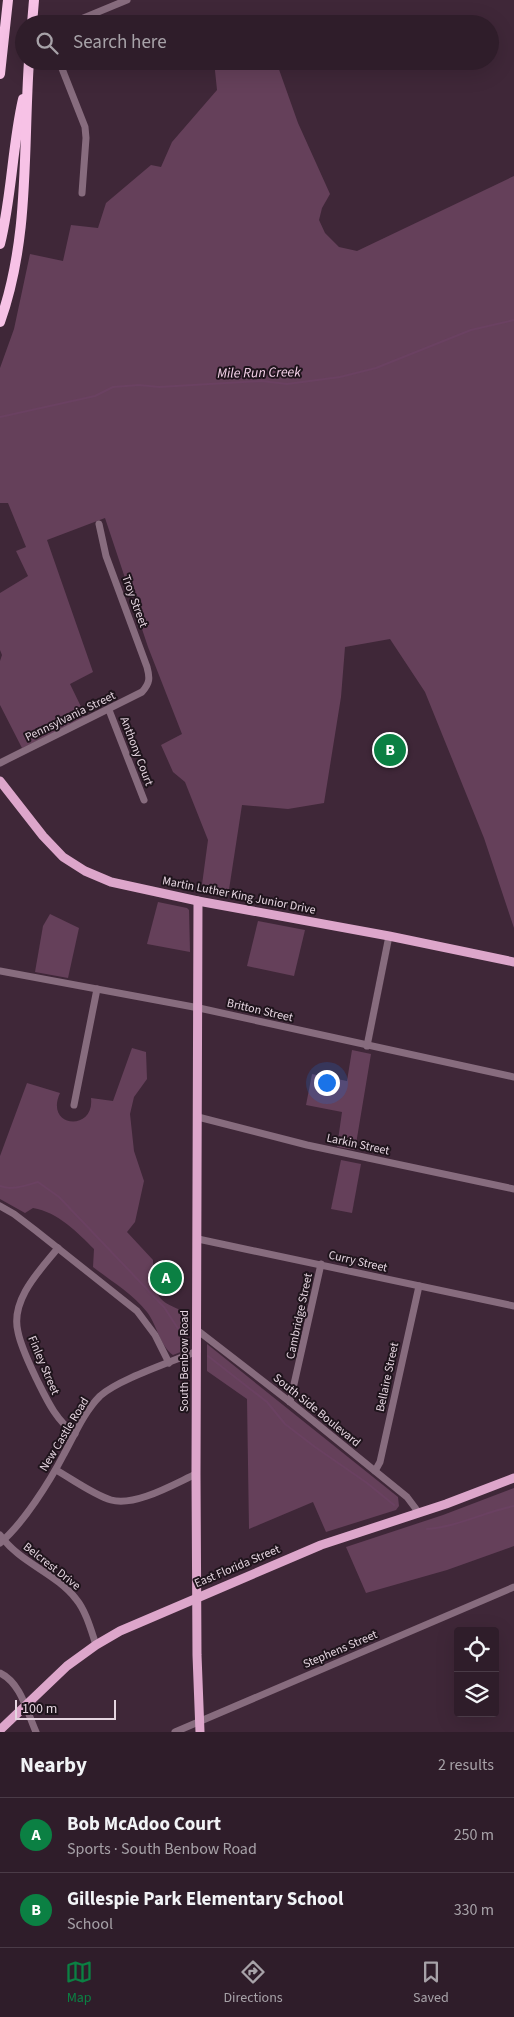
<!DOCTYPE html>
<meta charset="utf-8">
<style>
body{margin:0;font-family:"Source Sans 3",sans-serif;background:#372632;color:#f1f3f6}
.controls{position:absolute;right:15px;bottom:15px;display:grid;overflow:hidden;border-radius:5px;box-shadow:0 5px 20px #0002}
.controls button{width:45px;height:45px;display:grid;place-items:center;padding:0;border:0;border-bottom:1px solid #4a3b47;background:#2f1d2a;color:#f1f3f6;font:25px sans-serif}
.scale{position:absolute;left:15px;bottom:12px;width:101px;box-sizing:border-box;padding-left:5px;border:2px solid #e5d5e0;border-top:0;font-size:14px;line-height:18px;white-space:nowrap;color:#e5d5e0;-webkit-text-stroke:4px #1f141c;paint-order:stroke}
.you{position:absolute;left:326px;top:1082px;width:18px;height:18px;margin:-12px;border:4px solid #fff;border-radius:50%;background:#1a73e8;box-shadow:0 0 0 8px #1a73e833}
.badge{display:grid;place-items:center;width:32px;height:32px;border-radius:50%;background:#0b8043;color:#fff;font-size:16px;font-weight:700}
.pin{position:absolute;translate:-50% -50%;border:2px solid #fff;box-shadow:0 1px 5px #0006}
.list{margin:0;padding:0;list-style:none}
h2{display:flex;justify-content:space-between;align-items:center;height:65px;margin:0;padding:0 20px;font-size:21px}
h2 small{font-size:16px;font-weight:400;color:#a7a2a8}
.list li{display:grid;grid-template-columns:32px 1fr auto;gap:15px;align-items:center;box-sizing:border-box;height:75px;padding:0 20px;border-top:1px solid #4a3b47}
.list b{display:block;font-size:19px;white-space:nowrap}
.list p{margin:0;font-size:16px;white-space:nowrap;color:#a7a2a8}
.list em{font-size:16px;font-style:normal;color:#a7a2a8}
.icon{flex:none;width:28px;height:28px;fill:none;stroke:currentColor;stroke-width:2;stroke-linecap:round;stroke-linejoin:round}
.map{position:relative;flex:none;width:514px;height:1732px;overflow:hidden}
.search{position:absolute;background:#2f1d2a;box-shadow:0 5px 20px #0002;left:15px;right:15px;top:15px;height:55px;display:flex;align-items:center;gap:12px;box-sizing:border-box;padding:0 18px;border-radius:28px;color:#a7a2a8;font-size:19px}
.sheet{height:215px;background:#2f1d2a}
nav{display:flex;justify-content:space-around;align-items:center;box-sizing:border-box;height:70px;border-top:1px solid #4a3b47;background:#2f1d2a;font-size:14px;color:#a7a2a8}
nav a{display:grid;justify-items:center;gap:2px}
nav .on{color:#0b8043}
.map>svg:first-child{display:block}
.green{fill:#65405a}
.lines{fill:none;stroke-linecap:round;stroke-linejoin:round}
.stream{stroke:#6a4161;stroke-width:2}
.minor{stroke:#876c7e;stroke-width:7}
.major{stroke:#dda6cb;stroke-width:9}
.highway{stroke:#f7c2e6;stroke-width:10}
.labels{text-anchor:middle;stroke-width:4;stroke-linejoin:round;paint-order:stroke}
.street-label{font-size:12px;fill:#e5d5e0;stroke:#1f141c}
.water-label{font-size:14px;font-style:italic;fill:#f7d4eb;stroke:#1f141c}
</style>
<div class="map">
<svg width="514" height="1732" viewBox="0 0 514 1732">
<rect width="100%" height="100%" fill="#3f2738"/>
<g class="green">
<polygon points="214,61 276,61 298,123 330,194 322,208 319,220 325,233 339,247 357,251 514,176 514,928 484,838 425,692 390,639 345,647 341,697 324,803 288,809 242,805 228,896 201,892 208,840 185,782 173,772 161,745 182,734 148,647 105,518 47,540 93,672 70,684 86,717 22,748 0,705 0,661 2,655 0,650 0,593 28,576 16,551 26,547 8,503 0,503 0,368 14,329 30,254 63,261 71,225 98,228 106,203 151,165 161,167 172,142 217,90"/>
<polygon points="158,902 187,908 189,910 190,952 147,944"/>
<polygon points="50,914 79,928 68,978 35,972 43,926"/>
<polygon points="258,921 305,930 294,976 247,966"/>
<path d="M132 1048 146 1052 147 1079 134 1097 130 1114 134 1151 144 1181 135 1222 127 1232 153 1260C154 1293 153 1301 187 1312L188 1349 173 1355C160 1346 157 1325 147 1312 133 1294 111 1281 93 1267L94 1249C78 1233 58 1212 33 1208L25 1213 0 1199V1156L27 1083 60 1093C44 1128 95 1132 91 1098L113 1101Z"/>
<polygon points="352,1050 371,1054 355,1150 337,1147 342,1112 306,1105 312,1074 347,1081"/>
<polygon points="341,1160 361,1164 352,1213 331,1209"/>
<polygon points="207,1344 398,1497 399,1506 396,1510 326,1532 313,1502 249,1529 247,1399 207,1371"/>
<polygon points="514,1488 514,1546 447,1570 366,1593 346,1547 443,1515"/>
</g>
<g class="lines">
<g class="stream">
<polyline points="0,417 95,396 113,387 139,385 159,387 262,381 287,384 340,377 376,368 471,330 514,320"/>
<path d="M0 1186C11 1191 27 1185 38 1182L59 1197 164 1307 188 1344"/>
<polyline points="208,1356 267,1402 285,1424 315,1447 367,1483 394,1505"/>
<path d="M427 1529C457 1527 484 1512 514 1506"/>
</g>
<g class="minor">
<polyline points="69,24 127,0"/>
<polyline points="59,61 85,127 86,138 82,193"/>
<polyline points="109,710 144,800"/>
<path d="M0 763 142 692C150 683 150 678 147 667L106 556 99 524"/>
<polyline points="0,971 199,1008 514,1077"/>
<polyline points="367,1046 389,936"/>
<polyline points="74,1105 97,989"/>
<polyline points="198,1117 307,1145 514,1189"/>
<polyline points="0,1206 14,1214 35,1230 137,1311 155,1335 169,1363"/>
<polyline points="198,1239 514,1306"/>
<path d="M58 1248C40 1270 10 1300 18 1332 21 1347 29 1363 36 1378 47 1400 55 1419 75 1434"/>
<polyline points="197,1330 290,1402 407,1497 419,1513"/>
<polyline points="290,1402 321,1264"/>
<path d="M56 1470C72 1479 94 1495 111 1500 135 1507 174 1484 196 1474"/>
<polyline points="375,1471 380,1462 419,1286"/>
<path d="M0 1535C20 1563 56 1573 76 1599 86 1611 91 1630 96 1645"/>
<path d="M0 1543C23 1524 50 1481 64 1454 75 1434 84 1412 100 1396 119 1379 172 1362 197 1351"/>
<path d="M0 1673C21 1683 27 1712 36 1732"/>
<polyline points="175,1732 514,1587"/>
</g>
<g class="major">
<polyline points="0,781 43,836 63,857 85,871 111,882 198,901 389,936 514,962"/>
<polyline points="198,901 196,1474 197,1655 200,1732"/>
<polyline points="0,1730 67,1666 96,1645 120,1631 321,1545 446,1504 514,1478"/>
</g>
<g class="highway">
<polyline points="32,24 34,0"/>
<polyline points="0,74 8,0"/>
<path d="M0 244C12 196 12 147 23 99"/>
<path d="M0 322C30 238 23 149 29 61"/>
</g>
</g>
<g class="labels">
<g class="street-label">
<text transform="translate(135 601) rotate(70)" y="4">Troy Street</text>
<text transform="translate(70 716) rotate(-26)" y="4">Pennsylvania Street</text>
<text transform="translate(137 751) rotate(69)" y="4">Anthony Court</text>
<text transform="translate(239 895) rotate(11)" y="4">Martin Luther King Junior Drive</text>
<text transform="translate(260 1010) rotate(13)" y="4">Britton Street</text>
<text transform="translate(358 1144) rotate(12)" y="4">Larkin Street</text>
<text transform="translate(358 1261) rotate(13)" y="4">Curry Street</text>
<text transform="translate(299 1316) rotate(-78)" y="4">Cambridge Street</text>
<text transform="translate(184 1361) rotate(-90)" y="4">South Benbow Road</text>
<text transform="translate(44 1365) rotate(67)" y="4">Finley Street</text>
<text transform="translate(387 1377) rotate(-78)" y="4">Bellaire Street</text>
<text transform="translate(317 1410) rotate(39)" y="4">South Side Boulevard</text>
<text transform="translate(64 1434) rotate(-59)" y="4">New Castle Road</text>
<text transform="translate(52 1566) rotate(38)" y="4">Belcrest Drive</text>
<text transform="translate(237 1566) rotate(-23)" y="4">East Florida Street</text>
<text transform="translate(340 1649) rotate(-23)" y="4">Stephens Street</text>
</g>
<g class="water-label">
<text transform="translate(259 372) rotate(-1)" y="5">Mile Run Creek</text>
</g>
</g>
</svg>
<div class="controls">
<button><svg class="icon" aria-label="locate" viewBox="0 0 24 24"><circle cx="12" cy="12" r="6"/><path d="M12 2v4M12 18v4M2 12h4M18 12h4"/></svg></button>
<button><svg class="icon" aria-label="layers" viewBox="0 0 24 24"><path d="M12 4l9 5-9 5-9-5zM3 14l9 5 9-5"/></svg></button>
</div>
<div class="scale">100 m</div>
<div class="you"></div>
<div class="pin badge" style="left:166px;top:1278px">A</div>
<div class="pin badge" style="left:390px;top:750px">B</div>
<div class="search"><svg class="icon" aria-label="search" viewBox="0 0 24 24"><circle cx="10" cy="10" r="6"/><path d="M15 15l6 6"/></svg>Search here</div>
</div>
<section class="sheet">
<h2>Nearby<small>2 results</small></h2>
<ul class="list">
<li><span class="badge">A</span><div><b>Bob McAdoo Court</b><p>Sports · South Benbow Road</p></div><em>250 m</em></li>
<li><span class="badge">B</span><div><b>Gillespie Park Elementary School</b><p>School</p></div><em>330 m</em></li>
</ul>
</section>
<nav>
<a class="on"><svg class="icon" aria-label="map" viewBox="0 0 24 24"><path d="M3 6l6-2 6 2 6-2v14l-6 2-6-2-6 2zM9 4v14M15 6v14"/></svg>Map</a>
<a><svg class="icon" aria-label="directions" viewBox="0 0 24 24"><path d="M12 3l9 9-9 9-9-9zM9 14v-3h6M13 9l2 2-2 2"/></svg>Directions</a>
<a><svg class="icon" aria-label="saved" viewBox="0 0 24 24"><path d="M7 4h10v16l-5-4-5 4z"/></svg>Saved</a>
</nav>
